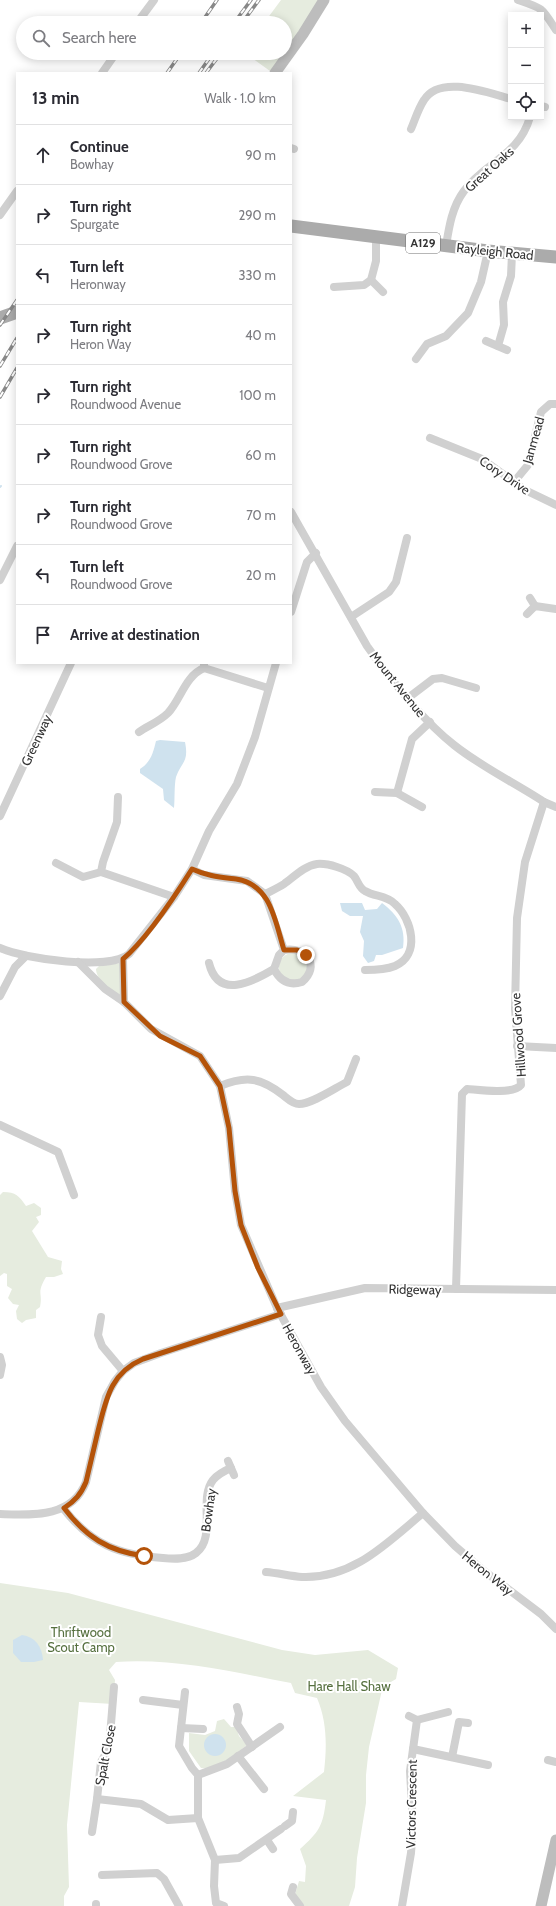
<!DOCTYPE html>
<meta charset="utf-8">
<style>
body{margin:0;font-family:Cabin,sans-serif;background:#f7f7f7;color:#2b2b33}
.controls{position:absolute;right:12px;top:12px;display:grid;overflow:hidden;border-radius:0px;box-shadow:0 2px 10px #0003}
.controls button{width:36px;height:36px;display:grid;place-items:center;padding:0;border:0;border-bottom:1px solid #e1e1e2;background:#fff;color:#2b2b33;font:20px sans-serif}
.stop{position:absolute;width:12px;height:12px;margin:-9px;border:3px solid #b45309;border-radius:50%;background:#fff}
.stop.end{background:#b45309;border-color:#fff;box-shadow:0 1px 4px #0008}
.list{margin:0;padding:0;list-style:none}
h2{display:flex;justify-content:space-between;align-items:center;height:52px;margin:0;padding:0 16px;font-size:17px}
h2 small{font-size:13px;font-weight:400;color:#7c7c81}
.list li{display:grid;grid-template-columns:26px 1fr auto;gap:12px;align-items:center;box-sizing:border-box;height:60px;padding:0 16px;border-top:1px solid #e1e1e2}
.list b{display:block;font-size:15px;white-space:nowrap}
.list p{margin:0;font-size:13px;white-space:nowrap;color:#7c7c81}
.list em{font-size:13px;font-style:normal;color:#7c7c81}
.icon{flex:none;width:22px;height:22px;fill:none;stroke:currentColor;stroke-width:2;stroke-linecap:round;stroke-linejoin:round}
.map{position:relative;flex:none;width:556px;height:1906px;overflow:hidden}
.search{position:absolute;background:#fff;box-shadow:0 2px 10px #0003;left:16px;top:16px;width:276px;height:44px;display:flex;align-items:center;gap:10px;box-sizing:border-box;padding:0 14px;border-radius:22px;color:#7c7c81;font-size:15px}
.panel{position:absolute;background:#fff;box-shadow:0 2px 10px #0003;left:16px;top:72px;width:276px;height:592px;border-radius:0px}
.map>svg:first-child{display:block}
.green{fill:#e6ecdf}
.water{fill:#cfe2ee}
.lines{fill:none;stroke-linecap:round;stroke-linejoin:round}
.stream{stroke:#cfe2ee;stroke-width:2}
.street{stroke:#d0d0d0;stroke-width:8}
.secondary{stroke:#bdbdbd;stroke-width:11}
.primary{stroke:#ababab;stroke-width:13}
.rail-casing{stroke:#888;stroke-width:3.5}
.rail{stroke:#fff;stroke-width:2;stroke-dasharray:6;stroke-linecap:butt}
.route{stroke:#b45309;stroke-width:5}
.labels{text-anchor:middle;stroke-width:4;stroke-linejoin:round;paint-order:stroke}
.shield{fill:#fff;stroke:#707070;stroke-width:1}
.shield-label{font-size:12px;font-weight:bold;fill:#333}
.street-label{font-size:13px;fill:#333;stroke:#fff}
.park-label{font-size:13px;fill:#56703f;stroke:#fff}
</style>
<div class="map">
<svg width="556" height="1906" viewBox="0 0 556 1906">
<rect width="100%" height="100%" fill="#fff"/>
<g class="green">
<polygon points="281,0 324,0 303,34 270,71 245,53 285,53 285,23 264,23"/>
<circle cx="293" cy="967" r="14"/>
<path d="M121 963 122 994 119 995C111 990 96 980 96 969L100 965Z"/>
<path d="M3 1192C16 1192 19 1196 26 1206L34 1203 41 1208V1215L36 1217 39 1222 32 1231 48 1257 62 1261 61 1269 63 1274 54 1277H46C36 1294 43 1292 40 1307L36 1310V1318L26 1320 22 1323 17 1319 16 1311 19 1305 13 1304 8 1298 12 1289 7 1286V1274L4 1273 0 1276V1195Z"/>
<path d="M0 1583 68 1593 282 1650 315 1655 368 1650 398 1668 396 1679 384 1686 382 1690 369 1747 366 1775V1803L357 1858 355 1887 349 1906H300L294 1898 299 1881 305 1882 306 1866 300 1849C319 1832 323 1826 326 1800L293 1796 324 1772C327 1745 327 1722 317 1698L295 1693 291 1683C233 1672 175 1658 116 1662L109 1670 115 1680 113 1704 79 1702 67 1825 69 1887 64 1896V1906H0Z"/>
<path d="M224 1719 231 1727H236L239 1736 247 1745C235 1754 216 1771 201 1768L189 1751V1733L205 1735 215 1731 217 1721Z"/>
</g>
<g class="water">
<path d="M160 740 185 742C189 762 182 761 176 777 174 786 175 799 174 808L164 800 163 789 140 773V769C151 762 153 753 156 741Z"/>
<path d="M340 903H362L365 910 377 909 382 903C398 915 406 928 403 948L382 955H376L374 961 368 963 363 956 364 941 360 932 363 916H350L342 911Z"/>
<path d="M22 1635C35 1637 42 1646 43 1660L34 1662H21L13 1653V1640Z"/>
<circle cx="215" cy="1745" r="11"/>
</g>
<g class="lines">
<polyline class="stream" points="0,487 1,486"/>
<g class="street">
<path d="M518 0C544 9 541 7 556 30"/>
<polyline points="137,23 154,0"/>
<polyline points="102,73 116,53"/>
<polyline points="541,106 545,107"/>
<path d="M411 129C415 120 418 109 424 100 440 74 488 93 511 99"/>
<polyline points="291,148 294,149"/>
<polyline points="0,215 17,191"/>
<path d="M446 246C449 227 452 207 464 191 485 162 519 156 530 117"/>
<polyline points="371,280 383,292"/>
<polyline points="334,287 364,285 371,280 376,261 376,237"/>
<polyline points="486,341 507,350"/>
<polyline points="498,346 504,325 503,302 511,276 512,254"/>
<polyline points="416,359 427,344 446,336 468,313 481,282 488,251"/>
<polyline points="430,438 482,459 525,490 556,505"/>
<polyline points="514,482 528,465 541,412 550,404 556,404"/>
<path d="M291 512 367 646C391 680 421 719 454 745 480 766 515 783 544 802L556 807"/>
<polyline points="0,580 17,546"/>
<polyline points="530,598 535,606"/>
<polyline points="291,612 307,562 316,553"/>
<polyline points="527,614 535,606 556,609"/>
<polyline points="351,617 389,592 396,582 407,538"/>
<polyline points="204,668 268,688"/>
<polyline points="408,698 433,679 442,678 476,688"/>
<path d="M139 732C148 726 160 721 168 713 181 699 185 676 204 668V663"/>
<polyline points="375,792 397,793 422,807"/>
<polyline points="397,793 412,739 430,722"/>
<polyline points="118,797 117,822 103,862 101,872 174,897"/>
<polyline points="0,816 71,663"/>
<polyline points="56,863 83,877 101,872"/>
<path d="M192 869 204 875 247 881 265 894 284 950 279 955 274 969C252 982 218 1000 209 963"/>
<path d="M265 894C271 891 278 888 284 884 294 877 304 866 317 864 328 863 347 869 354 876 358 881 359 888 365 891 375 897 386 895 395 904 412 919 421 955 395 966 385 970 374 970 365 970"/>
<path d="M0 948C25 959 109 971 129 954L174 897 192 869 209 831 237 784 255 737 276 663"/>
<polyline points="123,959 124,1002"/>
<polyline points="78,962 105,989 124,1002 151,1029 200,1056 220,1086 229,1128 235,1191 241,1225 277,1308 321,1387 345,1421 423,1513 455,1546 484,1571 541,1614 556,1629"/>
<path d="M274 969C280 981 289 986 302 982 321 966 306 946 284 950"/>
<polyline points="0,996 15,967 26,956"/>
<polyline points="517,1046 556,1048"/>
<path d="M220 1086C247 1075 261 1078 283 1095 288 1099 293 1104 299 1104 312 1104 335 1088 347 1082L356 1059"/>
<polyline points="0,1125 58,1152 74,1195"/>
<path d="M456 1289 462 1094 467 1089C480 1090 513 1095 521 1085L515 1009 517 918 525 862 544 802"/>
<polyline points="277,1308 365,1288 556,1290"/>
<polyline points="101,1317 98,1335 102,1346 123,1371"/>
<polyline points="0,1357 2,1365 0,1375"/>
<polyline points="228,1461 234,1475"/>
<path d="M63 1508C91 1544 118 1555 163 1558 173 1559 187 1560 196 1553 217 1537 198 1499 213 1480 218 1474 224 1471 231 1468"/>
<path d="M0 1514C33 1515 72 1518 86 1482L106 1397 115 1381 123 1371 134 1363 161 1353 281 1314"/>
<path d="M266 1572C278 1573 290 1576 302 1577 353 1579 387 1543 423 1513"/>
<polyline points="114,1687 109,1748 101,1762 97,1799 141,1804 168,1820 198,1818"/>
<polyline points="185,1692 179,1746 192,1768 198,1775 198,1818 215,1860 214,1886 216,1903 224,1906"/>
<polyline points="143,1700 183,1705"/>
<polyline points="237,1707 239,1714 237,1724 252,1747"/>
<polyline points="409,1716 417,1720 448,1712"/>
<polyline points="181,1728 203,1729"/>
<polyline points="413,1749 488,1765"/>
<polyline points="238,1756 264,1789"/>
<polyline points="452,1757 459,1722 468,1723"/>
<polyline points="548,1760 556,1762"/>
<polyline points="198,1775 227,1764 280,1727"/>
<polyline points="285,1826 292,1821 293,1812"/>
<polyline points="92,1832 97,1799"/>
<polyline points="267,1840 273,1849"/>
<polyline points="215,1860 239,1858 281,1829"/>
<polyline points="102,1875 157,1873 164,1879 179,1906"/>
<polyline points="293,1887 291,1894 300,1906"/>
<polyline points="96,1906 96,1904"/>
<polyline points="402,1906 411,1853 413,1825 410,1771 417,1720"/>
</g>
<g class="secondary">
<polyline points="275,73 303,34 324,0"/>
<polyline points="541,1906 556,1840"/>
</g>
<g class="primary">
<polyline points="291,226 488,251 556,257"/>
<polyline points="0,318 17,312"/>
</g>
<defs>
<g id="rail">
<polyline points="201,23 217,0"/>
<polyline points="234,23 251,0"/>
<polyline points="242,23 259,0"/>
<polyline points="167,73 181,53"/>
<polyline points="199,73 213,53"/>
<polyline points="206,73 221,53"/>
<polyline points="0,325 17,300"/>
<polyline points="0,366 17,338"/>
<polyline points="0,397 17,368"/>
</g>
</defs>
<use href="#rail" class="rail-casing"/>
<use href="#rail" class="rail"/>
</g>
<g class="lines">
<path class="route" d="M144 1556C108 1551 86 1537 64 1508 75 1501 81 1494 86 1482 90 1465 94 1448 98 1431 106 1400 110 1373 143 1359L281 1314 258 1268 241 1225 235 1191 229 1128 220 1086 200 1056 160 1036 124 1002 123 959C147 939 175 896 192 869 207 876 220 877 236 879 271 884 275 921 284 950H297L306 955"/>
</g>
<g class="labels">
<rect class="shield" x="406" y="233" width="34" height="20" rx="3"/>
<g class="shield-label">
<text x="423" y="247">A129</text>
</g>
<g class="street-label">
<text transform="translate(489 169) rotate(-42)" y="5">Great Oaks</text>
<text transform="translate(495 251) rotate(6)" y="5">Rayleigh Road</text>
<text transform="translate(533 440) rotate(-74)" y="5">Janmead</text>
<text transform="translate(505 475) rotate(34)" y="5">Cory Drive</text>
<text transform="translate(398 684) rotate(51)" y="5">Mount Avenue</text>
<text transform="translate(36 740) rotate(-65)" y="5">Greenway</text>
<text transform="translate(518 1035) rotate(-94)" y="5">Hillwood Grove</text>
<text transform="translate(415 1289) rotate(1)" y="5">Ridgeway</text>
<text transform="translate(300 1349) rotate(61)" y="5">Heronway</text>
<text transform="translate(208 1510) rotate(-82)" y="5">Bowhay</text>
<text transform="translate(488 1573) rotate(39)" y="5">Heron Way</text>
<text transform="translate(105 1755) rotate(-79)" y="5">Spalt Close</text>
<text transform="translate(411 1804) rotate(-89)" y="5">Victors Crescent</text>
</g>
<g class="park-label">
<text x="81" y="1637">Thriftwood<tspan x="81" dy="15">Scout Camp</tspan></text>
<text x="349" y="1691">Hare Hall Shaw</text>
</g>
</g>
</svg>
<div class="controls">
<button>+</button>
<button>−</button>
<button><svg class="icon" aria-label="locate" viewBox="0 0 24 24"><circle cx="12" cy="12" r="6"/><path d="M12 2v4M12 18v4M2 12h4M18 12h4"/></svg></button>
</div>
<div class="stop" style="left:144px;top:1556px"></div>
<div class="stop end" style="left:306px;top:955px"></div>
<div class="search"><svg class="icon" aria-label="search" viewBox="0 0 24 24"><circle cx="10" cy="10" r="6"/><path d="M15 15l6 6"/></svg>Search here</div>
<section class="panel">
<h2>13 min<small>Walk · 1.0 km</small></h2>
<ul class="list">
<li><svg class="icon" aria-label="ahead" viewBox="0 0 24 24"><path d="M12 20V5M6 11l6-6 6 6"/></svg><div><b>Continue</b><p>Bowhay</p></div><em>90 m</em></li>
<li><svg class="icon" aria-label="right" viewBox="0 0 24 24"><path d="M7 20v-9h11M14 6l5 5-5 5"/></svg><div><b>Turn right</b><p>Spurgate</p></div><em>290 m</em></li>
<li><svg class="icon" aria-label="left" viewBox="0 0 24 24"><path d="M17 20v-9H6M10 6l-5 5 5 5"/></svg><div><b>Turn left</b><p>Heronway</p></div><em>330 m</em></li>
<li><svg class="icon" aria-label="right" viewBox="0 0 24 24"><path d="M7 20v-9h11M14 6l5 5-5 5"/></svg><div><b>Turn right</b><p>Heron Way</p></div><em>40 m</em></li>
<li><svg class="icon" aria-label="right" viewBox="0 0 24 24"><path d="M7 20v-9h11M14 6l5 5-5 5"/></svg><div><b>Turn right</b><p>Roundwood Avenue</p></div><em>100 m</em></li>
<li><svg class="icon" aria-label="right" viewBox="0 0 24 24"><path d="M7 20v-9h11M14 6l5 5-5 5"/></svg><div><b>Turn right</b><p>Roundwood Grove</p></div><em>60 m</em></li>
<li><svg class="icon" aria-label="right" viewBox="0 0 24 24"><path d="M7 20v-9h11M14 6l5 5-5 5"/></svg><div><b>Turn right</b><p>Roundwood Grove</p></div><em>70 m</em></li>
<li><svg class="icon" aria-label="left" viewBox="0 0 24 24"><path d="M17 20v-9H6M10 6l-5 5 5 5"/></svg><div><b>Turn left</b><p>Roundwood Grove</p></div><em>20 m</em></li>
<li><svg class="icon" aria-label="arrive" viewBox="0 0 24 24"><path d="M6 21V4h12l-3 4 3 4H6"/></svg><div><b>Arrive at destination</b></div></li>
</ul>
</section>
</div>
